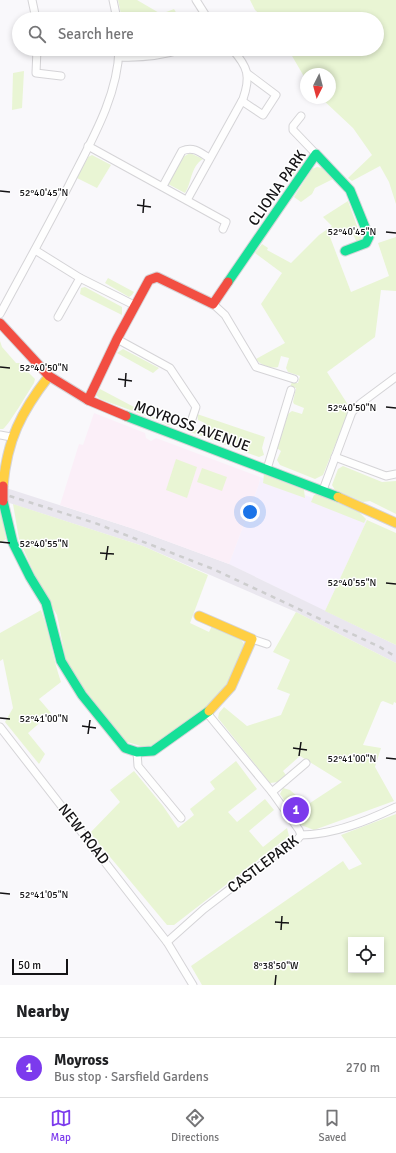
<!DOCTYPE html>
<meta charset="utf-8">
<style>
body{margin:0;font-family:Signika,sans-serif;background:#f2f2f2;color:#202124}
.controls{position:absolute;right:12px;bottom:12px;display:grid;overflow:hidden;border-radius:0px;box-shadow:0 2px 6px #0003}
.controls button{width:36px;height:36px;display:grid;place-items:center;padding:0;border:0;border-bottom:1px solid #e0e0e0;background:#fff;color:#202124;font:20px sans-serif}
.compass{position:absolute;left:300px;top:68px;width:36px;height:36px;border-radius:50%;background:#fff;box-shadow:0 2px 6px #0003;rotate:186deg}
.scale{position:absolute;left:12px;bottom:10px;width:56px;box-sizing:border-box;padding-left:4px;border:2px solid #141315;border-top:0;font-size:11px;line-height:14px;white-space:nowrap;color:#141315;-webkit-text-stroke:3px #fff;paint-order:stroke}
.you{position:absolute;left:250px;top:512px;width:14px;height:14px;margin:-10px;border:3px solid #fff;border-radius:50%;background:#1a73e8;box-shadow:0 0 0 6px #1a73e833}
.badge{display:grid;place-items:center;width:26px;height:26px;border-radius:50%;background:#7c3aed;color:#fff;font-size:13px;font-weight:700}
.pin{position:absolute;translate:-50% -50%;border:2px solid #fff;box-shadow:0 1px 4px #0006}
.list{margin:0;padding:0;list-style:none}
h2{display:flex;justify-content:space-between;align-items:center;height:52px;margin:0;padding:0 16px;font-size:17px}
h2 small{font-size:13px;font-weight:400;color:#757577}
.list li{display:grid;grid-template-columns:26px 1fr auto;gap:12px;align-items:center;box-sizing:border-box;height:60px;padding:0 16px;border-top:1px solid #e0e0e0}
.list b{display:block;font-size:15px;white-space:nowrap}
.list p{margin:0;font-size:13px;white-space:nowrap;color:#757577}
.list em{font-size:13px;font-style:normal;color:#757577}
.icon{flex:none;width:22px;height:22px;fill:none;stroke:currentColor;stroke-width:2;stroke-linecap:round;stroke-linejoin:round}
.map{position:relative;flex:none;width:396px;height:985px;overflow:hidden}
.search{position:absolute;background:#fff;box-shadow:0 2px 6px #0003;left:12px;right:12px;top:12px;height:44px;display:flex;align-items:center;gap:10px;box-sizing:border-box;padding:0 14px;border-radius:22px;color:#757577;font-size:15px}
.sheet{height:112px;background:#fff}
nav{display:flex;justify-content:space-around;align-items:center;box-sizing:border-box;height:56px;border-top:1px solid #e0e0e0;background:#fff;font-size:11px;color:#757577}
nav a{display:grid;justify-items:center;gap:2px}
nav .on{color:#7c3aed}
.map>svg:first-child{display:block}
.commercial{fill:#f6f0fd}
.built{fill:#eae7ef}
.education{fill:#fbeff8}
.green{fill:#e9f5d4;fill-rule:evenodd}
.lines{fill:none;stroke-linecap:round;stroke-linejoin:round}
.street-casing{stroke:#d5d4d7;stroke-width:9}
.fast-casing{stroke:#d5d4d7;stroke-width:11}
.slow-casing{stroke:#d5d4d7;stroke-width:11}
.jam-casing{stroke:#d5d4d7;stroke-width:11}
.street{stroke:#fefefe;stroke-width:7}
.fast{stroke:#16e098;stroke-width:9}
.slow{stroke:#ffcf43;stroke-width:9}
.jam{stroke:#f24e42;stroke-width:9}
.rail{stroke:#cdcdce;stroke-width:2.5;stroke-dasharray:5 5;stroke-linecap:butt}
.jam-bridge-casing{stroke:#d5d4d7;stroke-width:11;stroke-linecap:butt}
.jam-bridge{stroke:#f24e42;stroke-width:9}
.ticks{fill:none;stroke:#141315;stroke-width:1.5}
.labels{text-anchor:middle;stroke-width:3;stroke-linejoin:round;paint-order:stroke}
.street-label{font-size:15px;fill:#141315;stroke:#fff}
.ticks-label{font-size:10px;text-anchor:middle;fill:#141315;stroke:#fff;stroke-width:3;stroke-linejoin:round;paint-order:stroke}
</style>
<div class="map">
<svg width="396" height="985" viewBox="0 0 396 985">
<rect width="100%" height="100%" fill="#f9f8fb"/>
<polygon class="commercial" points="260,477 367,520 325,611 229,564 259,484"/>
<polygon class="built" points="0,486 134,529 229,564 396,645 396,663 296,612 143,546 0,500"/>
<polygon class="education" points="94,413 145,433 146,438 151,441 156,438 260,477 259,484 229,564 134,529 60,505 79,444 83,445"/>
<g class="green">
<polygon points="118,0 137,0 161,14 174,9 180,19 122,19"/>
<polygon points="250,0 396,0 396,204 389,182 380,166 352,181 348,178 372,155 353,128 321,98 330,98 330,74 306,74 306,80 288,49 377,49 377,19 265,19 255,10"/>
<path d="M122 49H170C156 55 137 55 122 52Z"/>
<polygon points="24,71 22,108 12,110 13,73"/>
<path d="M190 153 203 159C190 167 192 183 185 193L168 184 183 157Z"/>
<polygon points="305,153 304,160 291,178 285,173"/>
<polygon points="92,155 111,165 97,188 77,178 88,157"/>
<polygon points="317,167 322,168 333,179 315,188 312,194 301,202 294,197 312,169"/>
<path d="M348 201 362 240 356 241 351 229 330 237 351 292 389 276 378 243 396 237V291L381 290 375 337 327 372 350 408 323 475 315 479 280 465 277 460 281 451 277 448 288 414 292 411 302 414 304 408 294 404 293 402 296 388 290 387 292 382 298 383 300 376 288 372 286 368 289 358 281 356 278 367C271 369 260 365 256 359L285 343 261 304 282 273 255 253 262 244 268 248 267 250 291 263 319 235 332 226 323 217Z"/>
<polygon points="108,278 134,292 132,295 129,297 105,283"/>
<polygon points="85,287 122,307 122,315 80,294 81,288"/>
<path d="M0 341 2 347 16 363H19L35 379 34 383C28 392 9 425 3 429H0Z"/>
<polygon points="123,349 159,368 153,373 117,353"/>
<polygon points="100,389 168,425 202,431 205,423 198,420 197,414 265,437 262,448 264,455 259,457 100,399 96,395"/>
<polygon points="176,459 197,467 187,498 166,490"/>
<polygon points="343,466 382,482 396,481 396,514 370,501 363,502 335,490 332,485 338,469"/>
<polygon points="202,468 227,477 222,491 197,482"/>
<polygon points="264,474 304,490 305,498 263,483"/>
<polygon points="317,494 359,512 366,519 364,523 311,502 314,495"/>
<path d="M13 504 143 546 208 575 190 623 209 632 212 626C223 631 242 634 245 647L225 689 209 705 159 744 144 747 124 741 67 666 57 615 37 580 19 539Z"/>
<polygon points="0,507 6,539 0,543"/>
<polygon points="367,520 396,533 396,645 325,611"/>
<path d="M41 610C50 634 53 659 61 682L39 699 51 713 28 733 45 754 39 764 5 722 13 708 3 659 0 661V633Z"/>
<polygon points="296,612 396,663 396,703 394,702 393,705 383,701 381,702 363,745 381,748 375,767 394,801 314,830 301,825 280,794 283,788 290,790 307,805 342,782 300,756 283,771 286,775 278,782 270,783 218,718 219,713 224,707 247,726 281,715 290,694 277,689 290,660 273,652"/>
<polygon points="236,761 257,789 228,812 237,822 265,799 274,810 249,831 263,847 287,828 289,836 174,925 167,925 90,833 120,802 110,790 134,771 163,806 178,828 194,815 190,809 215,789 210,782"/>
<path d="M396 814V985H202L191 966 343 861 349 870 362 864 341 835ZM351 940H381V970H351Z"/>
</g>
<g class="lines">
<defs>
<g id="street">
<polyline points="32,0 36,19"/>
<polyline points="113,0 117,19"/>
<polyline points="196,0 208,19"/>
<polyline points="37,49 36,73 61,76"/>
<path d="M119 57C142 58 161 56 183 49"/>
<polyline points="242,101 263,115 276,95 248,74"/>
<polyline points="301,116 293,126 293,130 316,154"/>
<polyline points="88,146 226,222 223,229"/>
<path d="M163 186 182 151C193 146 200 152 209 158"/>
<path d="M187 200 243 99C251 76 248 67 232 49"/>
<polyline points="35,250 80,278 134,305"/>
<polyline points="213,304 225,315 256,367 294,379"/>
<path d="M0 314C23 271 47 228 69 185 90 143 118 97 119 49"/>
<polyline points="58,317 80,278"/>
<polyline points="117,339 170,368 196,407 191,422"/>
<polyline points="0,435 11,437"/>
<polyline points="335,457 386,476 396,474"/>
<polyline points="267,469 291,390"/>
<polyline points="323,490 352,412 361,403 396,377"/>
<polyline points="252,639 267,644"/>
<polyline points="207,713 272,792 299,830 301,835"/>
<polyline points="0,727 167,942 193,985"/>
<polyline points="137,752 138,766 181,818"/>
<polyline points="272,792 306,763"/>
<path d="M301 835C333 835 367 821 396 807"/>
<polyline points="167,942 204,909 286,846 297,840 301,835"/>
</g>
<g id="fast">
<polyline points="228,282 316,154 350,190 369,237 366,243 345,251"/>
<polyline points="126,416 338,497"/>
<polyline points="3,501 13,543 30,577 46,603 61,661 82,695 125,748 137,752 153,751 209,711"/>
</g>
<g id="slow">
<path d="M3 486C7 440 21 412 49 376"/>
<polyline points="338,497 396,523"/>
<polyline points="199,616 252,639 231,687 209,711"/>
</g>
<g id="jam">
<polyline points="0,323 49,376 88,400 126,416"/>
<polyline points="88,400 117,339 149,280 157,277 213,304 228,282"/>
</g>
</defs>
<use href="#street" class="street-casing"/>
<use href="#fast" class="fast-casing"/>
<use href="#slow" class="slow-casing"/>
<use href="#jam" class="jam-casing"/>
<use href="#street" class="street"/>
<use href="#fast" class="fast"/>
<use href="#slow" class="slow"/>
<use href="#jam" class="jam"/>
<polyline class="rail" points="0,493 95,523 213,569 380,647 396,657"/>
<defs>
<polyline id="jam-bridge" points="3,486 3,501"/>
</defs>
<use href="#jam-bridge" class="jam-bridge-casing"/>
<use href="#jam-bridge" class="jam-bridge"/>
</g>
<path class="ticks" d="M0 191 10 192M137 205 151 207M143 213 144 199M386 232 396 233M0 367 10 368M118 379 132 381M125 387 126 373M386 407 396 408M0 542 10 543M100 553 114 554M106 560 108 546M386 583 396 584M0 718 10 719M82 726 96 728M88 734 90 720M293 748 307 750M299 756 301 742M386 758 396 759M0 893 10 894M275 922 289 923M281 930 282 916M275 985 276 975"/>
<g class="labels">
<g class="street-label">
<text transform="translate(277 188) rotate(-55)" y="5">CLIONA PARK</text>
<text transform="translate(192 426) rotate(20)" y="5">MOYROSS AVENUE</text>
<text transform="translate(84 834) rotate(52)" y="5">NEW ROAD</text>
<text transform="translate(263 864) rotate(-37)" y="5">CASTLEPARK</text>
</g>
</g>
<g class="ticks-label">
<text x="44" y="196">52°40'45"N</text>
<text x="352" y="235">52°40'45"N</text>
<text x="44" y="371">52°40'50"N</text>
<text x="352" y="411">52°40'50"N</text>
<text x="44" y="547">52°40'55"N</text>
<text x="352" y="586">52°40'55"N</text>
<text x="44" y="722">52°41'00"N</text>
<text x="352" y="762">52°41'00"N</text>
<text x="44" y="898">52°41'05"N</text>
<text x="276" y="969">8°38'50"W</text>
</g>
</svg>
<div class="controls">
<button><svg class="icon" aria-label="locate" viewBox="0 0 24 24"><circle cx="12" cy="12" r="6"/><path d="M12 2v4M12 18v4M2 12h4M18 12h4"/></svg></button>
</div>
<svg class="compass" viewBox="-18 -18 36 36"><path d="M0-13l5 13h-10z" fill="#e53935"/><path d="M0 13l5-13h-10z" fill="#757577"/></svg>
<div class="scale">50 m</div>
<div class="you"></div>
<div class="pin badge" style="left:296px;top:810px">1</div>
<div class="search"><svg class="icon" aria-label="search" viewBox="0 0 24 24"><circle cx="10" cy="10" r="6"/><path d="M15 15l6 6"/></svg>Search here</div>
</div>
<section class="sheet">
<h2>Nearby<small></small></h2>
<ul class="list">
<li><span class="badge">1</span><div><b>Moyross</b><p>Bus stop · Sarsfield Gardens</p></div><em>270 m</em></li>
</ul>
</section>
<nav>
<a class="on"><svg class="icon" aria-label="map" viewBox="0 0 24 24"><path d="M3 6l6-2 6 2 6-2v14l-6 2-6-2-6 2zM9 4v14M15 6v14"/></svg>Map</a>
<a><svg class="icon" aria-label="directions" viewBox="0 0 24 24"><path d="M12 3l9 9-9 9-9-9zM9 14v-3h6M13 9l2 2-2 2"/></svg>Directions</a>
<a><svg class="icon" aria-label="saved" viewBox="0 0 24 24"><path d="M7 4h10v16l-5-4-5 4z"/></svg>Saved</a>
</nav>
